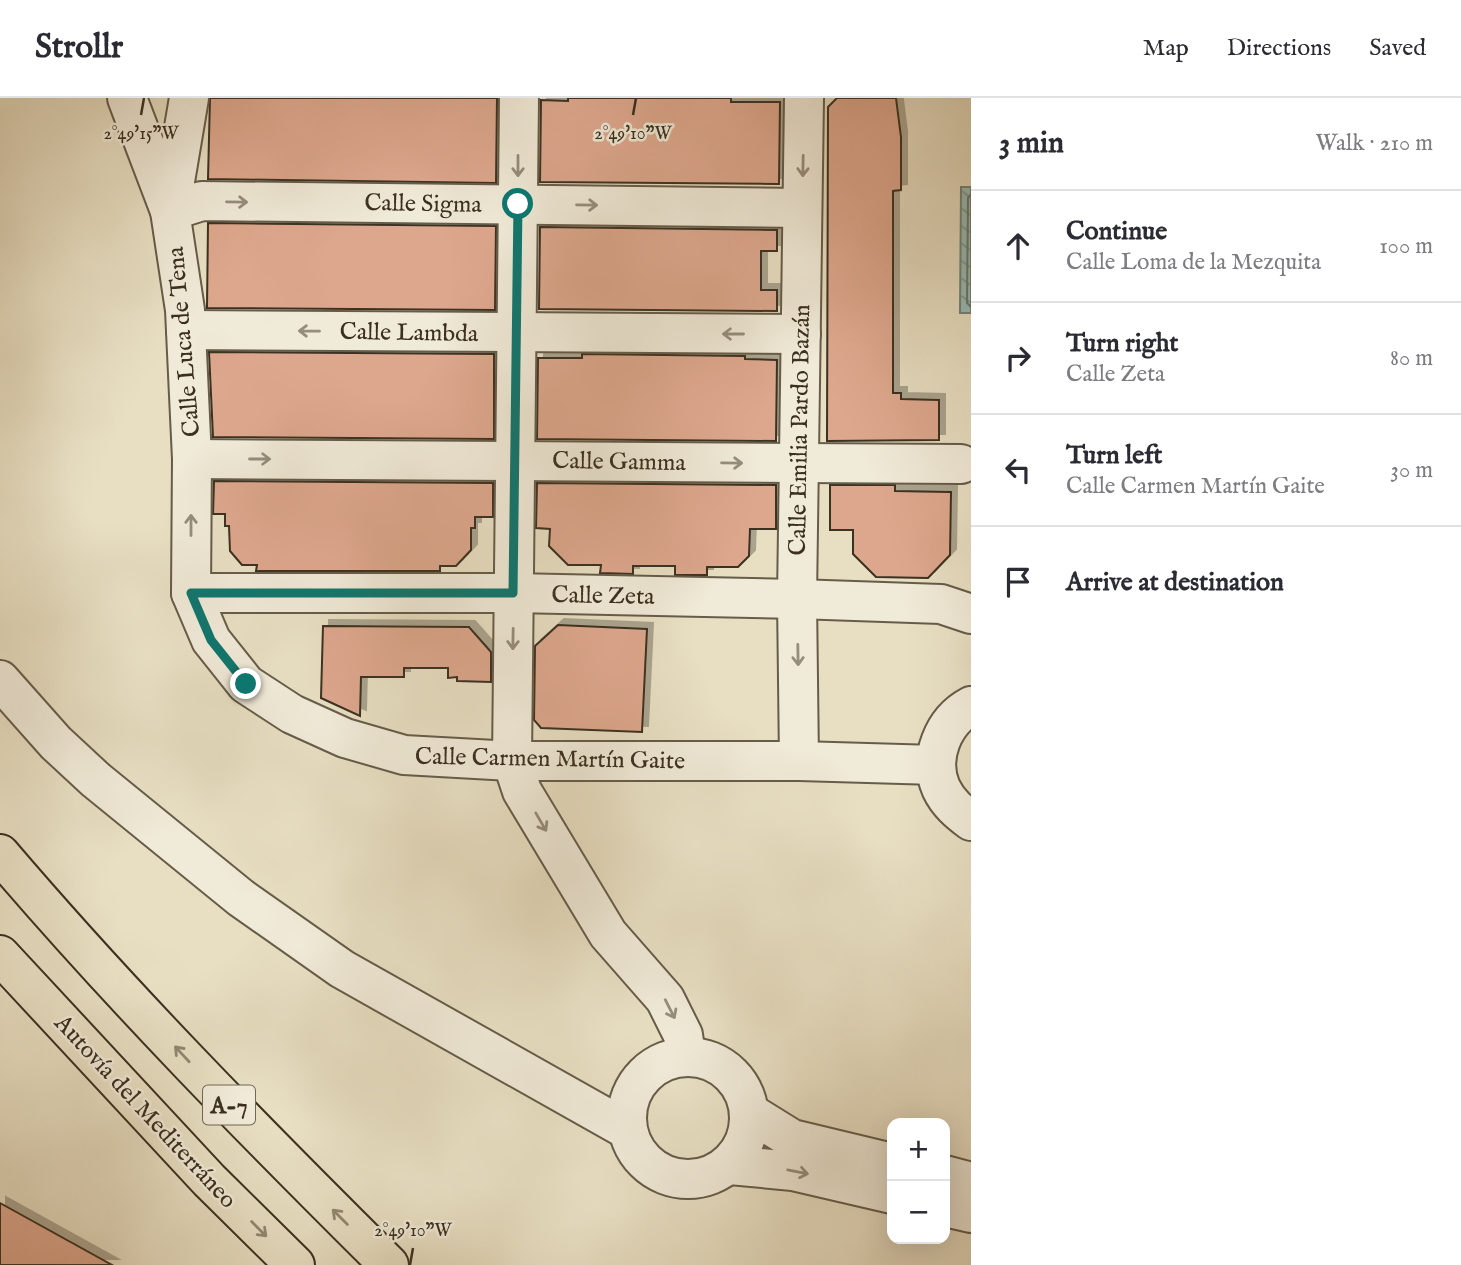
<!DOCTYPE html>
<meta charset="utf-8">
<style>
body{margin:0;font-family:"IM FELL English",serif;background:#f2f2f3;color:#2b2b33}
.controls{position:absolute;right:21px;bottom:21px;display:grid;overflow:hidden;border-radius:14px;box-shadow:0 7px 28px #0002}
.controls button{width:63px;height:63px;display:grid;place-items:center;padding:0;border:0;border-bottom:2px solid #e1e1e2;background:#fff;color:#2b2b33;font:35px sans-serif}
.stop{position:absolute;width:21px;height:21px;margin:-16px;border:5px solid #0f766e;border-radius:50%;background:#fff}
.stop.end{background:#0f766e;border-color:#fff;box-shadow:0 2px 7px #0008}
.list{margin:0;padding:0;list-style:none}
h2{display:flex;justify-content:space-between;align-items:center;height:91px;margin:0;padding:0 28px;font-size:30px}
h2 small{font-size:23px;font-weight:400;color:#7c7c81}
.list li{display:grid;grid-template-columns:46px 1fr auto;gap:21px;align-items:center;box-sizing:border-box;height:112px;padding:0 28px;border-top:2px solid #e1e1e2}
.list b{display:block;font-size:26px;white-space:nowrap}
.list p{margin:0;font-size:23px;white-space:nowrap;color:#7c7c81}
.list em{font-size:23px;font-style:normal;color:#7c7c81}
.icon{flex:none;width:38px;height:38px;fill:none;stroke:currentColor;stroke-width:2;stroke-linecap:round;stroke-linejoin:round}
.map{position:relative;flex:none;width:971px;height:1167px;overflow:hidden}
header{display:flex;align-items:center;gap:42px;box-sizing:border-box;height:98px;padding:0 35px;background:#fff;border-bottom:2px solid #e1e1e2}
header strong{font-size:33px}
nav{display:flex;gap:38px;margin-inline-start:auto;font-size:24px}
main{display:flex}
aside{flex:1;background:#fff}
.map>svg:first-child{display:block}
.water{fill:url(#water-waves);stroke:#72847a;stroke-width:2}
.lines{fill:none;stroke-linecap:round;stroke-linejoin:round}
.shore{stroke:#69766b;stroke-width:2}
.building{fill:#dda78d;stroke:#3b3020;stroke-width:2;filter:url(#shadow)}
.minor-casing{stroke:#665c49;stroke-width:42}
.highway-casing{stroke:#3b3020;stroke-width:42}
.minor{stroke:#f0ead8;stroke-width:38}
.highway{stroke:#e8dfc3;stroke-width:38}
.oneway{stroke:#968d7c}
.oneway2{stroke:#928872}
.route{stroke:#0f766e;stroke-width:9}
.ticks{fill:none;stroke:#3b3020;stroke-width:2.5}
.labels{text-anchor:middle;stroke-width:5;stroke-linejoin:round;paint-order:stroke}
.shield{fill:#f0ead8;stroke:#716857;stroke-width:2}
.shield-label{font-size:23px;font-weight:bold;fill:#3b3020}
.street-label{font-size:24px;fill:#3b3020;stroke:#f0ead8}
.ticks-label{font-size:18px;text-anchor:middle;fill:#3b3020;stroke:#f0ead8;stroke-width:5;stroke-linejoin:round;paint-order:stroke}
</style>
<header>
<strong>Strollr</strong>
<nav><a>Map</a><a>Directions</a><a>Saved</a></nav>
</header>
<main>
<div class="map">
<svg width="971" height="1167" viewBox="0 0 971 1167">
<defs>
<pattern id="water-waves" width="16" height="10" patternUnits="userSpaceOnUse" patternTransform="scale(1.75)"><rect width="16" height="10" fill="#97bcb6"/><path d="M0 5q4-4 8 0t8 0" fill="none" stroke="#7c9994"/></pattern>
<filter id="shadow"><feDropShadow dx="6" dy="-6" stdDeviation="0" flood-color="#0004"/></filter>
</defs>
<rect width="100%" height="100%" fill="#e8dfc3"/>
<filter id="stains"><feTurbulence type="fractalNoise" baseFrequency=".00286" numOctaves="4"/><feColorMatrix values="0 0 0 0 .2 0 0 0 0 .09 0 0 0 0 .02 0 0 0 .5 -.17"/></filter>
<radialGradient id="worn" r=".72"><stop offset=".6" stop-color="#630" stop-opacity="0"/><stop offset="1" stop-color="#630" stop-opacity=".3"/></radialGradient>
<polygon class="water" points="961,89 971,89 971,215 960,215"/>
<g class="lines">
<polyline class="shore" points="971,96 968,100 967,205 971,209"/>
</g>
<g class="building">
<polygon points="210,0 497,0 496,85 208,81"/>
<polygon points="568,0 731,0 731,4 780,4 779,86 540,84 541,2 568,3"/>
<polygon points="837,0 896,0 901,39 901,92 893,93 893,295 901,295 901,301 939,302 939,342 827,343 828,9"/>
<polygon points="208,125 496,128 495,212 207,210"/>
<polygon points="540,129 777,132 777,153 761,153 761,192 777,192 777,213 539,211"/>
<polygon points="209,254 494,256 494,341 213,339"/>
<polygon points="582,256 745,258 745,261 777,262 776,343 537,341 538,260 582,260"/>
<polygon points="214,383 493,385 493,419 475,419 475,430 471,430 471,452 456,468 440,468 440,473 256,473 257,467 242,467 230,453 229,428 225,428 225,416 213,416"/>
<polygon points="537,385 776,387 776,431 750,431 749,458 738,469 707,469 707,477 675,477 675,468 633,468 633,476 600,475 601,467 568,467 549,448 550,431 536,430"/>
<polygon points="830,387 895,387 895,393 951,394 950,457 928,480 876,479 853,456 853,432 830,432"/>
<polygon points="558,527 647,531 642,634 541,630 534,622 535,548"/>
<polygon points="323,528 469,529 491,554 491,584 457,583 457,579 448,580 448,570 404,570 404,579 361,579 360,618 321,600"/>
<polygon points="0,1105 112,1167 0,1167"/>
</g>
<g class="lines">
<defs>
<g id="minor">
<polyline points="127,0 170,113 185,212 192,361 191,495 211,542 246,586 292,616 345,640 404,657 512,663 799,663 936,667"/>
<polyline points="189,0 170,113 202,103 802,110"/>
<polyline points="519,0 512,663 522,693 608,836 665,901 683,937 686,958"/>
<polyline points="186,232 801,236"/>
<polyline points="192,361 961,366"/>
<polyline points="191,495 513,495 797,501 941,506 971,516"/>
<polyline points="0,582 56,645 96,682 241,800 342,871 626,1031"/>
<path d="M971 608C943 623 928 660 941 690 948 705 959 714 971 723"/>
<polyline points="799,663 797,501 804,0"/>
<circle cx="688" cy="1020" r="61"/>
<polyline points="750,1015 792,1041 892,1065"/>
<polyline points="730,1067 793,1073 892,1096"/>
<polyline points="945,1077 971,1084"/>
<polyline points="945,1109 971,1115"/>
</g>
<g id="highway">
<path d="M0 756C122 899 255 1034 389 1167"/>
<polyline points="0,857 209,1082 295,1167"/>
</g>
</defs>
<use href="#minor" class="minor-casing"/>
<use href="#highway" class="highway-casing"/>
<use href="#minor" class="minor"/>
<use href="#highway" class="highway"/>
</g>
<defs><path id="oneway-shaft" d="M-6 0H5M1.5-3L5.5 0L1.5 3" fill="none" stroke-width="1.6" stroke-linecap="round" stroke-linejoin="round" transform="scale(1.75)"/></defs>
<g class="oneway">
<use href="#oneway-shaft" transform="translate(518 68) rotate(90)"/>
<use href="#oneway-shaft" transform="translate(803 68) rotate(91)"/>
<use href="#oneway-shaft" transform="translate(237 104) rotate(1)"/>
<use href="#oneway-shaft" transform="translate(587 107) rotate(1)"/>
<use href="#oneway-shaft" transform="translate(309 233) rotate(-179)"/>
<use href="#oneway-shaft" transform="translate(733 236) rotate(-180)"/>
<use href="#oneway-shaft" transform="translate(260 361)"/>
<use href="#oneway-shaft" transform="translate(732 365) rotate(1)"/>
<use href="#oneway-shaft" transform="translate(191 427) rotate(-90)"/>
<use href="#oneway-shaft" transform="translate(513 541) rotate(91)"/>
<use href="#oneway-shaft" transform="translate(798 557) rotate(89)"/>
<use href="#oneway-shaft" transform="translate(541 724) rotate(60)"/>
<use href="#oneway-shaft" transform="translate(670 911) rotate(63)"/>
<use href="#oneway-shaft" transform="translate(798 1074) rotate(11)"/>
</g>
<g class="oneway2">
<use href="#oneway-shaft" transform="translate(182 956) rotate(-133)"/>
<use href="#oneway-shaft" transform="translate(340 1119) rotate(-135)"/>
<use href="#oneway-shaft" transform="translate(259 1131) rotate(45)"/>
</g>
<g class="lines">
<polyline class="route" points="246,586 211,542 191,495 513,495 518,106"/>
</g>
<path class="ticks" d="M141 17 144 0M633 17 636 0M410 1167 413 1150"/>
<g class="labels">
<rect class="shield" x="203" y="987.5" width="52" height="39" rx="5"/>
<g class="shield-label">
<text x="229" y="1015">A-7</text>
</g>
<g class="street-label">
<text transform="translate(423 105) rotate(1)" y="8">Calle Sigma</text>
<text transform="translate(409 234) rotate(1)" y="8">Calle Lambda</text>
<text transform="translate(183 244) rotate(-95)" y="8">Calle Luca de Tena</text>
<text transform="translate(799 332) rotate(-89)" y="8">Calle Emilia Pardo Bazán</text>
<text transform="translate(619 363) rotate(1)" y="8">Calle Gamma</text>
<text transform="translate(603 497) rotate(1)" y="8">Calle Zeta</text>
<text transform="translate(550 660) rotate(1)" y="8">Calle Carmen Martín Gaite</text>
<text transform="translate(146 1013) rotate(47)" y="8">Autovía del Mediterráneo</text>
</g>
</g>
<g class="ticks-label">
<text x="141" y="41">2°49'15"W</text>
<text x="633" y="41">2°49'10"W</text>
<text x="413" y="1138">2°49'10"W</text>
</g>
<rect width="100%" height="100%" filter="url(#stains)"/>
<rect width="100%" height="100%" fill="url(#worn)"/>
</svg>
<div class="controls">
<button>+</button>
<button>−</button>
</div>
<div class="stop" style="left:518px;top:106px"></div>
<div class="stop end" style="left:246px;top:586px"></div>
</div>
<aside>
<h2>3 min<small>Walk · 210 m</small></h2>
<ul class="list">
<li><svg class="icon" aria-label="ahead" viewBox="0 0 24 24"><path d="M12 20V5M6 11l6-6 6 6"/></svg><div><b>Continue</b><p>Calle Loma de la Mezquita</p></div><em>100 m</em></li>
<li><svg class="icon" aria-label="right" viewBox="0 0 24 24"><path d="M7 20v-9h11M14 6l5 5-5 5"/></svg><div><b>Turn right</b><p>Calle Zeta</p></div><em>80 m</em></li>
<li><svg class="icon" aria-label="left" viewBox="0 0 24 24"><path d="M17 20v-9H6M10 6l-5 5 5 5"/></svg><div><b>Turn left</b><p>Calle Carmen Martín Gaite</p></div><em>30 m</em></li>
<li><svg class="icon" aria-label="arrive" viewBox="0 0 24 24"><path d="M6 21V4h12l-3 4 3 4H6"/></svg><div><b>Arrive at destination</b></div></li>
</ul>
</aside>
</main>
